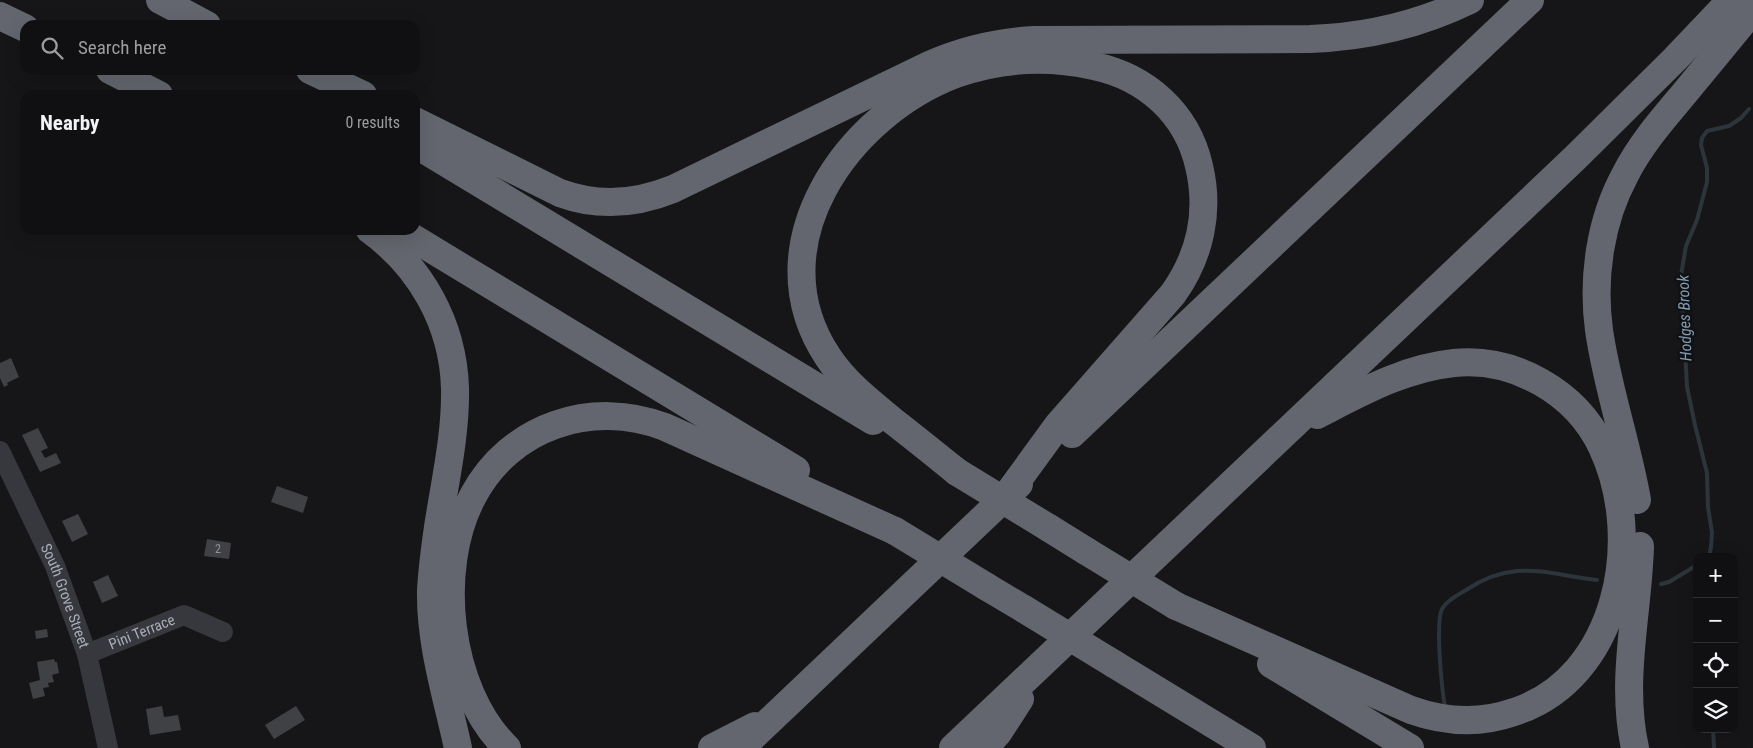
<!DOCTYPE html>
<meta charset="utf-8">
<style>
body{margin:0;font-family:"Roboto Condensed",sans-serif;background:#19191b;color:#f1f3f6}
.controls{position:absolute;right:15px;bottom:15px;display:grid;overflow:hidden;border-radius:10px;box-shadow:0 5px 20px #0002}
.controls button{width:45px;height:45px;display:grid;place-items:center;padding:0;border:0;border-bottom:1px solid #303032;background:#101012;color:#f1f3f6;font:25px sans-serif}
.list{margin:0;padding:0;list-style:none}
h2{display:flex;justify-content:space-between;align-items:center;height:65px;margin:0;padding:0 20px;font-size:21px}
h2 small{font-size:16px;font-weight:400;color:#9c9d9f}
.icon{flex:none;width:28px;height:28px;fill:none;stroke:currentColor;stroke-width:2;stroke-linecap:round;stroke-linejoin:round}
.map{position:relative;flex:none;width:1753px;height:748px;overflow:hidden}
.search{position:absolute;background:#101012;box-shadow:0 5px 20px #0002;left:20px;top:20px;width:400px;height:55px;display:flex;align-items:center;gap:12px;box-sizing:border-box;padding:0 18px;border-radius:15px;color:#9c9d9f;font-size:19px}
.panel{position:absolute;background:#101012;box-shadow:0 5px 20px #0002;left:20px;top:90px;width:400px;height:145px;border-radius:15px}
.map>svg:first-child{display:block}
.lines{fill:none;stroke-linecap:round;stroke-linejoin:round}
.stream{stroke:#2c353c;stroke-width:4}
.building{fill:#404145}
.minor{stroke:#37383d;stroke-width:20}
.highway{stroke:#63666e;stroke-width:28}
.highway-bridge{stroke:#63666e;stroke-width:28}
.labels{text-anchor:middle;stroke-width:5;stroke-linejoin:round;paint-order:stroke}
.number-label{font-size:12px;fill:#8e929b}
.street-label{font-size:15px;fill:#a8adb8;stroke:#111113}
.water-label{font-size:16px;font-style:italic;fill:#7f9bb3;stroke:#111113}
</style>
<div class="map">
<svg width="1753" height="748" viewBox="0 0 1753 748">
<rect width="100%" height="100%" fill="#161618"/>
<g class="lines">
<g class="stream">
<polyline points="1709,557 1711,547 1712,533 1708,507 1707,473 1695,425 1687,387 1681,275 1686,246 1697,220 1707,182 1707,168 1701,145 1702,138 1707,131 1729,126 1741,118 1749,109"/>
<polyline points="1661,584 1669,582 1697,565"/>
<path d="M1445 708C1442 689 1435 624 1442 609 1447 600 1458 595 1466 590 1514 558 1545 574 1597 580"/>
<polyline points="1713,729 1714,748"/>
</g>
</g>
<g class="building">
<polygon points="11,358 19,377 7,383 8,385 4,387 0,378 0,363"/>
<polygon points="38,428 48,448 41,451 45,458 56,453 61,463 40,472 22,435"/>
<polygon points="277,486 308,497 303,513 271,502"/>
<polygon points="78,514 88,534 72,542 62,521"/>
<polygon points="207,539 231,543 229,559 204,556"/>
<polygon points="108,575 118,596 102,603 93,582"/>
<polygon points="47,629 48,637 36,639 35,631"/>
<polygon points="54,659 55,662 57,662 59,673 52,675 54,682 48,683 49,687 43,688 45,696 33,699 29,683 40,680 37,662"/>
<polygon points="162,706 164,717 178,715 181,730 150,735 146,709"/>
<polygon points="296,706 305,720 274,739 265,725"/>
</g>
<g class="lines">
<g class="minor">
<path id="s1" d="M0 451 55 566 87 654 108 748"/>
<path id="s2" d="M87 654 184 615 223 632"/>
</g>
<g class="highway">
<polyline points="160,0 207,25"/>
<polyline points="0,16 25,28"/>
<polyline points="110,70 159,95"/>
<polyline points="310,70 363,95"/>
<path d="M415 121 560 193C598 207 636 204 673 189L929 65C963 50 997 42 1034 40L1310 39C1366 37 1419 25 1470 0"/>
<polyline points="415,144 873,421"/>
<path d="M370 230C421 267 453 324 455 388 456 434 445 481 438 527 435 548 432 570 431 591 430 644 447 697 458 748"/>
<polyline points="400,230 796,470"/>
<polyline points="1072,434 1530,0"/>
<path d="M957 472C936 455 915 438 893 421 870 402 845 383 828 357 754 246 847 115 956 74 1001 58 1048 56 1094 66 1146 77 1187 113 1199 166 1210 212 1200 256 1173 294L1058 425 1007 495"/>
<path d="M1637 500C1627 443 1607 387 1599 330 1592 278 1600 221 1625 175 1640 145 1662 120 1683 95 1706 67 1730 38 1753 10"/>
<polyline points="1049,528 1086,551"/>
<polyline points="987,587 1024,609"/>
<path d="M1176 606 1411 710C1445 722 1480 724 1514 712 1619 678 1645 538 1602 447 1576 392 1514 357 1454 363 1404 368 1360 393 1317 415"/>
<polyline points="1114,664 1252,748"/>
<polyline points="1271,664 1410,748"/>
<path d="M507 748C447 690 434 568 473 496 510 426 592 399 665 427L895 531"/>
<polyline points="712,748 755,726"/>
<polyline points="741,748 1019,484"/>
<polyline points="953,748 1575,158 1675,59 1731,0"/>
<polyline points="984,748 998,733 1020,699"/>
<path d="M1635 748C1620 680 1638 614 1640 546"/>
</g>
<g class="highway-bridge">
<polyline points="957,472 1049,528"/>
<polyline points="895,531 987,587"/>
<polyline points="1086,551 1176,606"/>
<polyline points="1024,609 1114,664"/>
</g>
</g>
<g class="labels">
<g class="number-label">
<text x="218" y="553">2</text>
</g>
<g class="street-label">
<text dy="5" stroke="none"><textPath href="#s1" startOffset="159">South Grove Street</textPath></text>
<text dy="5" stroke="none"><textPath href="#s2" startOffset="59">Pini Terrace</textPath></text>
</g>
<g class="water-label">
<text transform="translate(1684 318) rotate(-92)" y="6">Hodges Brook</text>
</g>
</g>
</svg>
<div class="controls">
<button>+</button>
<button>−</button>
<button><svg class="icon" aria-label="locate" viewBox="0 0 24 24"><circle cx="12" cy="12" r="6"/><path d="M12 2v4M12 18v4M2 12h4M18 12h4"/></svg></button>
<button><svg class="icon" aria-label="layers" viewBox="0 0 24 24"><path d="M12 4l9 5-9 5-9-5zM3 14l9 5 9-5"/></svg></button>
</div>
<div class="search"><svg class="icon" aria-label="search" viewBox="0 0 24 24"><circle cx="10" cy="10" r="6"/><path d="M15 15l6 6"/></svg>Search here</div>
<section class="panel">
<h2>Nearby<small>0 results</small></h2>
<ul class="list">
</ul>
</section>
</div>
